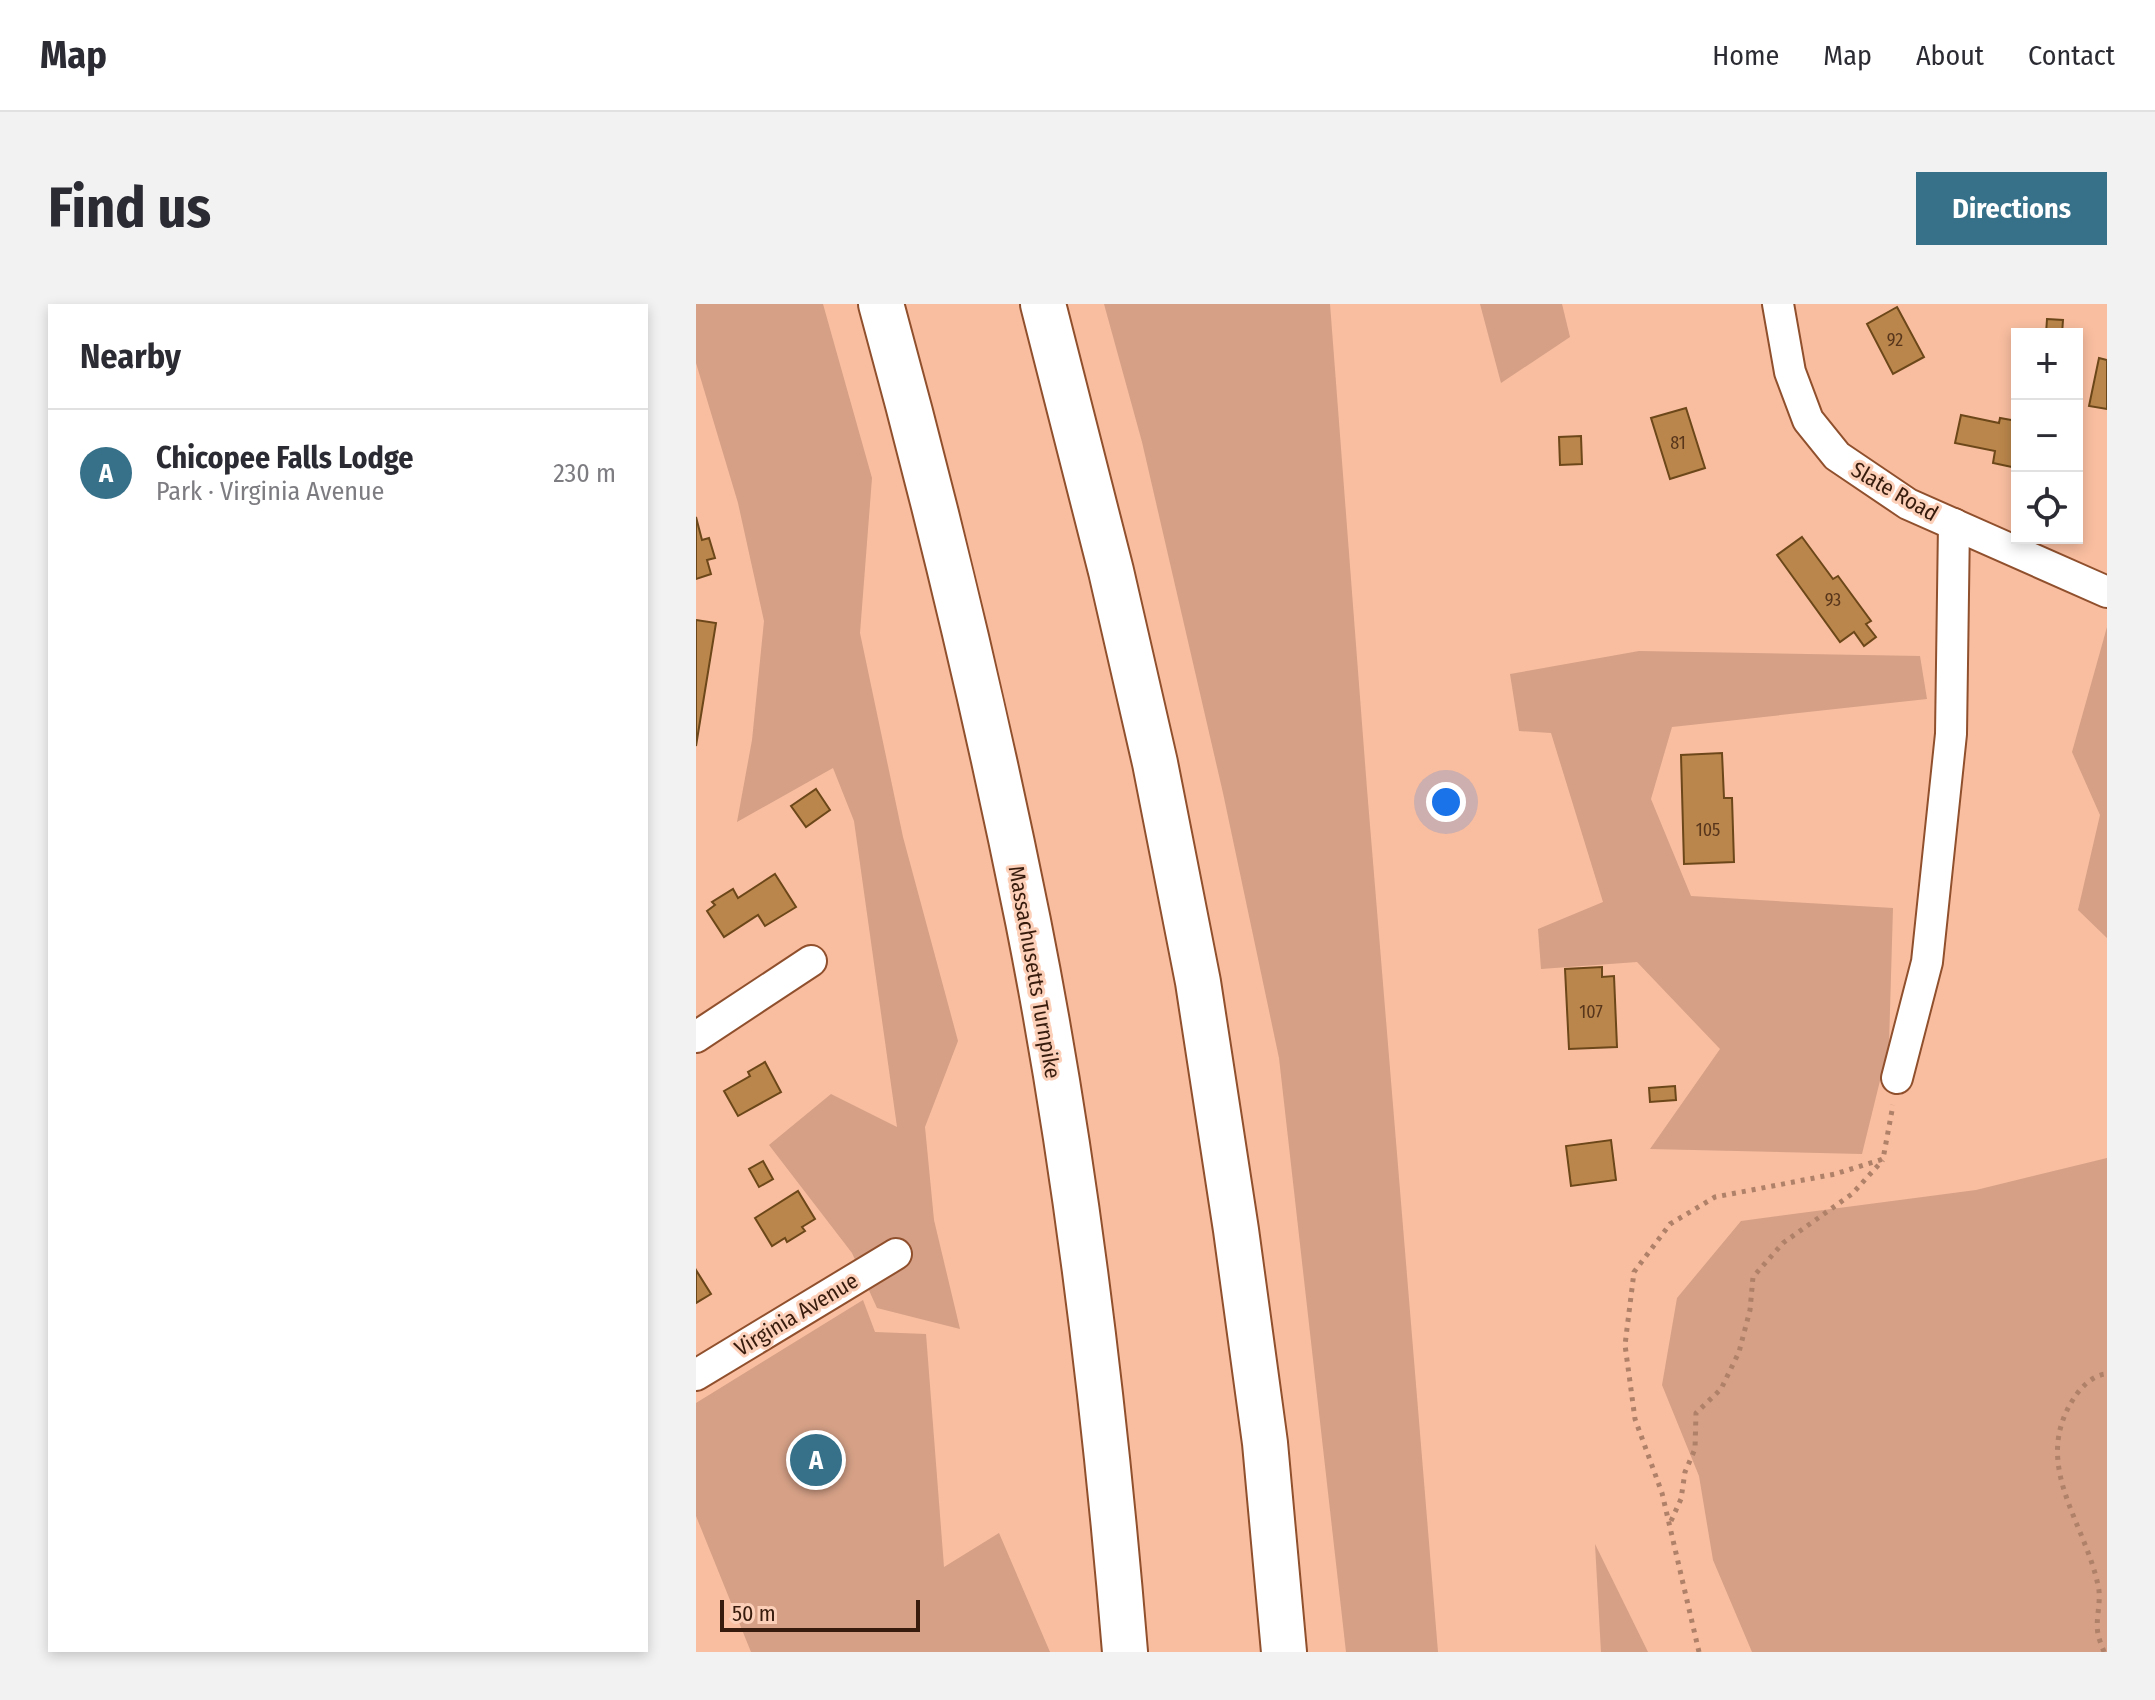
<!DOCTYPE html>
<meta charset="utf-8">
<style>
body{margin:0;font-family:"Fira Sans Condensed",sans-serif;background:#f2f2f3;color:#2b2b33}
.controls{position:absolute;right:24px;top:24px;display:grid;overflow:hidden;border-radius:0px;box-shadow:0 4px 12px #0003}
.controls button{width:72px;height:72px;display:grid;place-items:center;padding:0;border:0;border-bottom:2px solid #e1e1e2;background:#fff;color:#2b2b33;font:40px sans-serif}
.scale{position:absolute;left:24px;bottom:20px;width:200px;box-sizing:border-box;padding-left:8px;border:4px solid #371c0d;border-top:0;font-size:22px;line-height:28px;white-space:nowrap;color:#371c0d;-webkit-text-stroke:6px #fccfb8;paint-order:stroke}
.you{position:absolute;left:750px;top:498px;width:28px;height:28px;margin:-20px;border:6px solid #fff;border-radius:50%;background:#1a73e8;box-shadow:0 0 0 12px #1a73e833}
.badge{display:grid;place-items:center;width:52px;height:52px;border-radius:50%;background:#367089;color:#fff;font-size:26px;font-weight:700}
.pin{position:absolute;translate:-50% -50%;border:4px solid #fff;box-shadow:0 2px 8px #0006}
.list{margin:0;padding:0;list-style:none}
h2{display:flex;justify-content:space-between;align-items:center;height:104px;margin:0;padding:0 32px;font-size:34px}
h2 small{font-size:26px;font-weight:400;color:#7c7c81}
.list li{display:grid;grid-template-columns:52px 1fr auto;gap:24px;align-items:center;box-sizing:border-box;height:128px;padding:0 32px;border-top:2px solid #e1e1e2}
.list b{display:block;font-size:30px;white-space:nowrap}
.list p{margin:0;font-size:26px;white-space:nowrap;color:#7c7c81}
.list em{font-size:26px;font-style:normal;color:#7c7c81}
.icon{flex:none;width:44px;height:44px;fill:none;stroke:currentColor;stroke-width:2;stroke-linecap:round;stroke-linejoin:round}
.map{position:relative;flex:none;width:1411px;height:1348px;overflow:hidden;border-radius:0px}
header{display:flex;align-items:center;gap:48px;box-sizing:border-box;height:112px;padding:0 40px;background:#fff;border-bottom:2px solid #e1e1e2}
header strong{font-size:38px}
nav{display:flex;gap:44px;margin-inline-start:auto;font-size:28px}
.intro{display:flex;align-items:center;justify-content:space-between;box-sizing:border-box;height:192px;padding:0 48px}
h1{margin:0;font-size:56px}
.button{padding:20px 36px;border-radius:0px;background:#367089;color:#fff;font-size:28px;font-weight:700}
main{display:flex;gap:48px;padding:0 48px}
aside{flex:1;background:#fff;border-radius:0px;box-shadow:0 4px 12px #0003}
.map>svg:first-child{display:block}
.green{fill:#d5a086}
.building{fill:#ba864b;stroke:#6c4719;stroke-width:2}
.lines{fill:none;stroke-linecap:round;stroke-linejoin:round}
.street-casing{stroke:#90502d;stroke-width:34}
.highway-casing{stroke:#90502d;stroke-width:48}
.path{stroke:#b08169;stroke-width:5;stroke-dasharray:4 6;stroke-linecap:butt}
.street{stroke:#fff;stroke-width:30}
.highway{stroke:#fff;stroke-width:44}
.labels{text-anchor:middle;stroke-width:6;stroke-linejoin:round;paint-order:stroke}
.number-label{font-size:18px;fill:#58361c}
.street-label{font-size:22px;fill:#371c0d;stroke:#fccfb8}
</style>
<header>
<strong>Map</strong>
<nav><a>Home</a><a>Map</a><a>About</a><a>Contact</a></nav>
</header>
<div class="intro"><h1>Find us</h1><a class="button">Directions</a></div>
<main>
<aside>
<h2>Nearby<small></small></h2>
<ul class="list">
<li><span class="badge">A</span><div><b>Chicopee Falls Lodge</b><p>Park · Virginia Avenue</p></div><em>230 m</em></li>
</ul>
</aside>
<div class="map">
<svg width="1411" height="1348" viewBox="0 0 1411 1348">
<rect width="100%" height="100%" fill="#f9bea0"/>
<g class="green">
<polygon points="0,0 127,0 176,174 164,329 207,533 262,737 229,823 238,916 264,1025 181,1004 156,949 73,841 135,790 201,823 158,517 137,464 41,518 56,436 68,317 42,199 0,59"/>
<polygon points="408,0 634,0 671,485 742,1348 650,1348 583,754 527,489 446,138"/>
<polygon points="784,0 866,0 874,33 805,79"/>
<polygon points="1411,323 1411,634 1382,606 1404,511 1376,448"/>
<polygon points="943,347 1224,352 1231,395 976,423 955,495 995,592 1197,604 1193,740 1166,850 954,845 1024,745 941,658 845,665 842,625 907,598 855,429 823,427 814,370"/>
<polygon points="1411,854 1411,1348 1056,1348 1017,1256 1003,1172 966,1081 981,994 1045,917 1280,886"/>
<polygon points="167,996 179,1028 230,1030 248,1263 303,1229 354,1348 55,1348 0,1212 0,1099"/>
<polygon points="899,1240 952,1348 905,1348"/>
</g>
<g class="building">
<polygon points="1201,3 1228,53 1197,70 1171,20"/>
<polygon points="1351,15 1367,16 1366,30 1350,30"/>
<polygon points="1403,54 1411,56 1411,105 1393,102"/>
<polygon points="990,104 1009,164 974,175 955,114"/>
<polygon points="1265,111 1303,119 1304,114 1321,117 1321,153 1318,153 1316,163 1297,159 1299,147 1259,139"/>
<polygon points="885,132 886,160 864,161 863,133"/>
<polygon points="0,213 6,236 13,234 19,254 11,256 15,270 0,275"/>
<polygon points="1106,233 1137,275 1142,272 1175,317 1170,320 1180,333 1168,342 1158,328 1144,338 1081,251"/>
<polygon points="0,316 20,319 0,442"/>
<polygon points="1026,449 1028,494 1036,494 1038,558 988,560 985,451"/>
<polygon points="120,485 134,506 110,523 95,502"/>
<polygon points="79,570 100,603 69,622 62,611 28,633 11,607 19,601 16,598 37,585 42,594"/>
<polygon points="906,663 906,673 918,672 921,743 873,745 869,665"/>
<polygon points="69,758 85,788 42,812 28,787 54,772 52,768"/>
<polygon points="979,782 980,796 954,798 953,784"/>
<polygon points="915,836 920,876 875,882 870,842"/>
<polygon points="67,857 77,875 63,883 53,865"/>
<polygon points="102,887 119,915 106,923 109,927 91,938 89,934 76,942 59,914"/>
<polygon points="0,966 15,990 0,999"/>
</g>
<g class="lines">
<defs>
<g id="street">
<polyline points="1082,0 1094,68 1112,116 1141,152 1212,200 1411,288"/>
<polyline points="0,733 115,657"/>
<polyline points="1201,774 1231,658 1255,430 1258,220"/>
<polyline points="0,1071 200,950"/>
</g>
<g id="highway">
<path d="M185 0C241 204 290 409 332 617 380 858 409 1104 429 1348"/>
<polyline points="347,0 415,267 459,459 502,678 540,926 569,1139 588,1348"/>
</g>
</defs>
<use href="#street" class="street-casing"/>
<use href="#highway" class="highway-casing"/>
<g class="path">
<polyline points="975,1217 985,1195 989,1168 999,1145 1000,1109 1025,1085 1043,1048 1054,1006 1057,973 1087,939 1156,890 1187,856"/>
<polyline points="1003,1348 966,1189 939,1115 929,1041 938,968 974,920 1019,893 1139,870 1187,855 1197,801"/>
<path d="M1408 1348C1406 1342 1403 1336 1402 1330 1399 1315 1406 1297 1402 1281 1388 1216 1335 1160 1378 1094 1385 1083 1398 1070 1411 1070"/>
</g>
<use href="#street" class="street"/>
<use href="#highway" class="highway"/>
</g>
<g class="labels">
<g class="number-label">
<text x="1199" y="42">92</text>
<text x="982" y="145">81</text>
<text x="1137" y="302">93</text>
<text x="1012" y="532">105</text>
<text x="895" y="714">107</text>
</g>
<g class="street-label">
<text transform="translate(1199 187) rotate(30)" y="8">Slate Road</text>
<text transform="translate(339 668) rotate(80)" y="8">Massachusetts Turnpike</text>
<text transform="translate(100 1010) rotate(-31)" y="8">Virginia Avenue</text>
</g>
</g>
</svg>
<div class="controls">
<button>+</button>
<button>−</button>
<button><svg class="icon" aria-label="locate" viewBox="0 0 24 24"><circle cx="12" cy="12" r="6"/><path d="M12 2v4M12 18v4M2 12h4M18 12h4"/></svg></button>
</div>
<div class="scale">50 m</div>
<div class="you"></div>
<div class="pin badge" style="left:120px;top:1156px">A</div>
</div>
</main>
